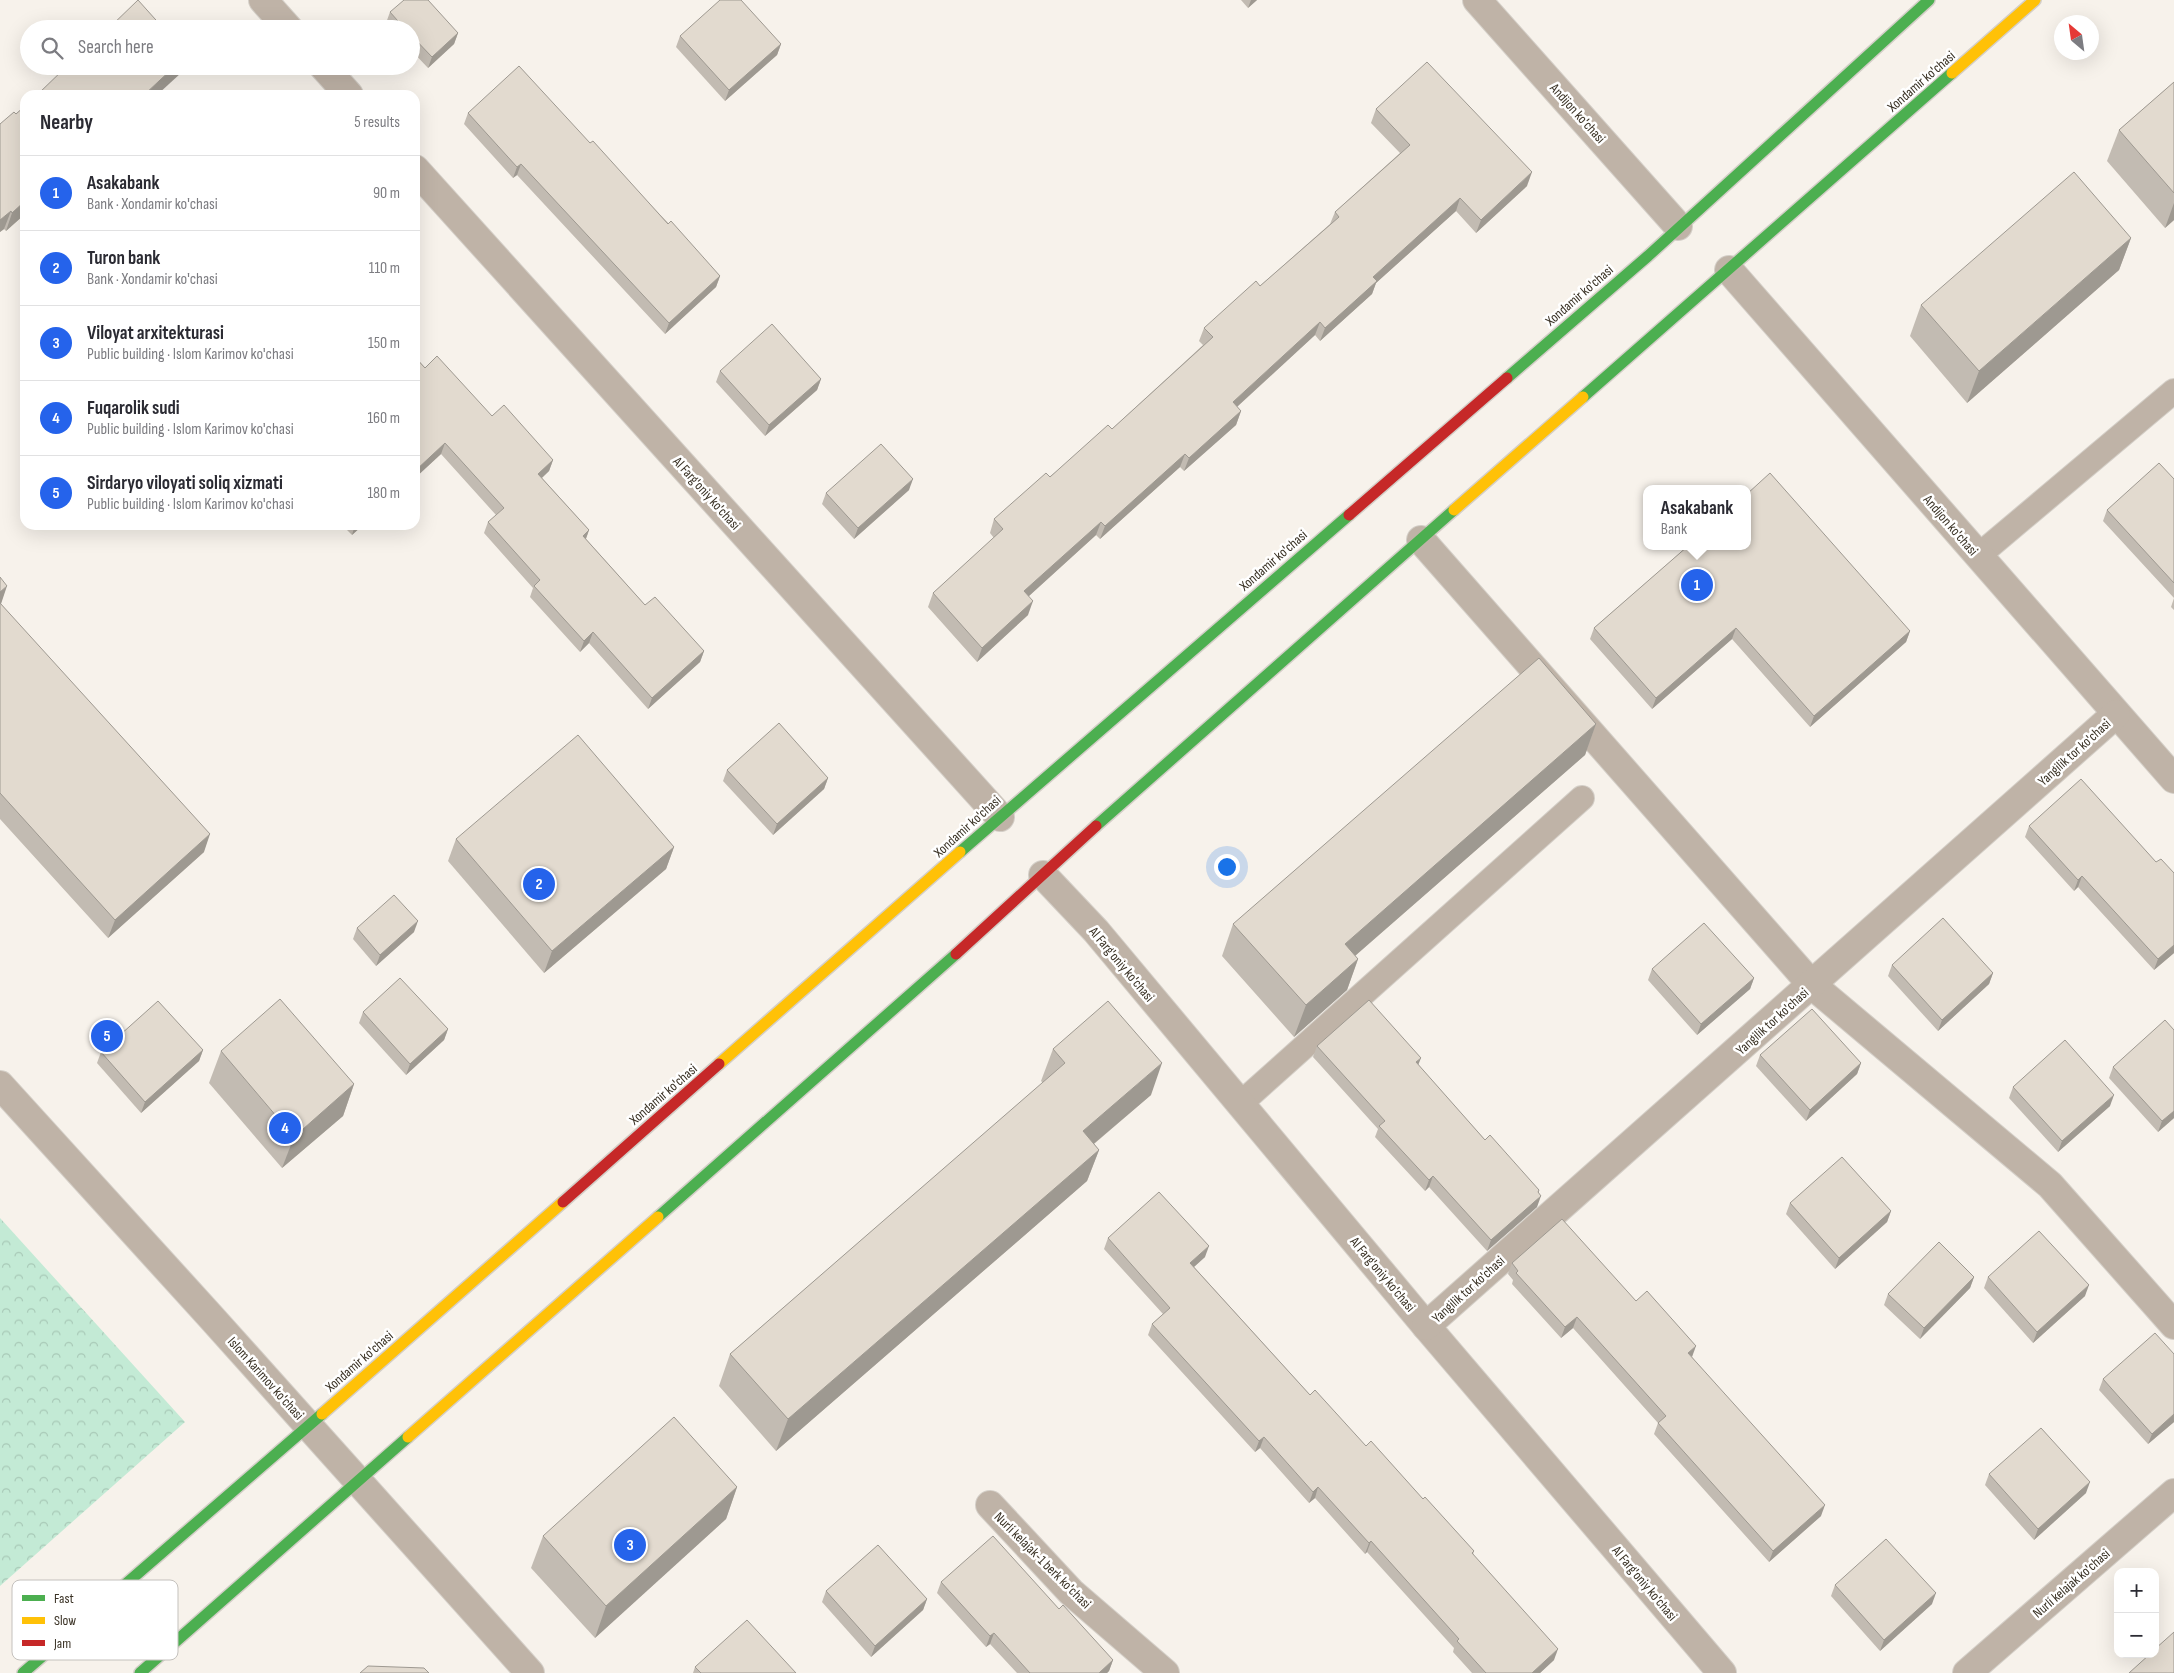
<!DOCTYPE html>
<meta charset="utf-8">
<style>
body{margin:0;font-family:"Sofia Sans Condensed",sans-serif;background:#f7f7f7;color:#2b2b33}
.controls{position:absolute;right:15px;bottom:15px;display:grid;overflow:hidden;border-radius:10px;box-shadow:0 5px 20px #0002}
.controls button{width:45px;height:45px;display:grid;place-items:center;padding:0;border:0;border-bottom:1px solid #e1e1e2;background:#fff;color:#2b2b33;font:25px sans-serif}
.compass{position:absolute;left:2054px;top:15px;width:45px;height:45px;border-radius:50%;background:#fff;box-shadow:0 5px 20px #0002;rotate:331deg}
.you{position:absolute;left:1226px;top:866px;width:18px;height:18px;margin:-12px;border:4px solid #fff;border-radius:50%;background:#1a73e8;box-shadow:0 0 0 8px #1a73e833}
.badge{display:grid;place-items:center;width:32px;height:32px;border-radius:50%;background:#2563eb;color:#fff;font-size:16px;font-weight:700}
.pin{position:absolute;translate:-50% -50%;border:2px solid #fff;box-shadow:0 1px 5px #0006}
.popup{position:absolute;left:1643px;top:485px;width:108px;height:65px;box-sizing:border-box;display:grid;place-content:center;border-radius:10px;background:#fff;filter:drop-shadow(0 1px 4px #0005);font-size:16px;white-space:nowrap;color:#7c7c81}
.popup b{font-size:19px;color:#2b2b33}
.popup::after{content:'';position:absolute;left:50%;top:100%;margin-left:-10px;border:10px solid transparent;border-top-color:#fff}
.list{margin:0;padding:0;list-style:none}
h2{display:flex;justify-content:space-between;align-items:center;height:65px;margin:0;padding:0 20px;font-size:21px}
h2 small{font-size:16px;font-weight:400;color:#7c7c81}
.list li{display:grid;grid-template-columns:32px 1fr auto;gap:15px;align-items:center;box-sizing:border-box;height:75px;padding:0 20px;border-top:1px solid #e1e1e2}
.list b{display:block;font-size:19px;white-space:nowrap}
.list p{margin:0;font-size:16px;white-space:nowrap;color:#7c7c81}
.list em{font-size:16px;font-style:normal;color:#7c7c81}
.icon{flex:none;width:28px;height:28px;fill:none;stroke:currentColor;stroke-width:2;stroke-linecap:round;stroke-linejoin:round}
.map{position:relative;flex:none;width:2174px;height:1673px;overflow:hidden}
.search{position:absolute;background:#fff;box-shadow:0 5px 20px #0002;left:20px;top:20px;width:400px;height:55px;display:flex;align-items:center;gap:12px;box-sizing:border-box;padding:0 18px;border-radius:28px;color:#7c7c81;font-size:19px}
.panel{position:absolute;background:#fff;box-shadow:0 5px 20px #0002;left:20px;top:90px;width:400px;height:440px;border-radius:15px}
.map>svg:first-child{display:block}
.forest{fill:url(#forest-crowns)}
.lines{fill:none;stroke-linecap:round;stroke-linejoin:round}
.lane-casing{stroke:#d4cfc8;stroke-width:26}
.street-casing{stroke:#d4cfc8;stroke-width:30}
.fast-casing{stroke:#d4cfc8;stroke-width:14}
.slow-casing{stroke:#d4cfc8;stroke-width:14}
.jam-casing{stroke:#d4cfc8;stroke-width:14}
.lane{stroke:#bfb3a7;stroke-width:24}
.street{stroke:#bfb3a7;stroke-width:28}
.fast{stroke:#4caf50;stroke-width:11}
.slow{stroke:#ffc107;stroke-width:11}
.jam{stroke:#c62828;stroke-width:11}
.wall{fill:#c2bbb2}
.shaded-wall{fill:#9e9991}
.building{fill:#e2dacf;stroke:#9e9991}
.labels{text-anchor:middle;stroke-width:5;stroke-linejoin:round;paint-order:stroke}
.street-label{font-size:14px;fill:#393124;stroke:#fff}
.key{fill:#fff;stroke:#c4c1bd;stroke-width:1}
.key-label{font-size:14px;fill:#393124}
</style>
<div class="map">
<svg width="2174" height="1673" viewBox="0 0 2174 1673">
<defs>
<pattern id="forest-crowns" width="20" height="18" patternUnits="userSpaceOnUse" patternTransform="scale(1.25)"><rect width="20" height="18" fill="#c3ead5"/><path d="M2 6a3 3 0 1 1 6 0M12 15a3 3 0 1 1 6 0" fill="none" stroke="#a8c9b7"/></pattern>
</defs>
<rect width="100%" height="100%" fill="#f7f2eb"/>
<polygon class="forest" points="0,1218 185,1422 0,1586"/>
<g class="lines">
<defs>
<g id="lane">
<polyline points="1978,556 2174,391"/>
<polyline points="1240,1104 1582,798"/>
</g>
<g id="street">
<polyline points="263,0 289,29"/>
<polyline points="1477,0 1678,226"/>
<polyline points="323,66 349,95"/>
<polyline points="415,169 1000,817"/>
<polyline points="1729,270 2174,779"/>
<polyline points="1421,540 1812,985 2050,1185 2174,1325"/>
<polyline points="1043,875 1096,931 1426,1326 1722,1673"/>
<polyline points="0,1085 210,1316 530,1673"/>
<polyline points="1426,1326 2116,714"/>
<polyline points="990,1505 1071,1592 1165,1673"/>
<polyline points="1967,1673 2174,1493"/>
</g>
<g id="fast">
<polyline points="1507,378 1648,256 1929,0"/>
<polyline points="1583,397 1952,73"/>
<polyline points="1096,826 1454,510"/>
<polyline points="960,852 1349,515"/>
<polyline points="658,1217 956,954"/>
<polyline points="23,1673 322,1414"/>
<polyline points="140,1673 408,1437"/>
</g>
<g id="slow">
<polyline points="1952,73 2035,0"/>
<polyline points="1454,510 1583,397"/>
<polyline points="719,1064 960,852"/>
<polyline points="322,1414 563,1202"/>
<polyline points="408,1437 658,1217"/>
</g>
<g id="jam">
<polyline points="1349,515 1507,378"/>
<polyline points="956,954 1096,826"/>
<polyline points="563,1202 719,1064"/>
</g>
</defs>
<use href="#lane" class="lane-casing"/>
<use href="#street" class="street-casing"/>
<use href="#fast" class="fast-casing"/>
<use href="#slow" class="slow-casing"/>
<use href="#jam" class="jam-casing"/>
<use href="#lane" class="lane"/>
<use href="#street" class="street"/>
<use href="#fast" class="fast"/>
<use href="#slow" class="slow"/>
<use href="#jam" class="jam"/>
</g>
<g class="wall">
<polygon points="1241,0 1257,0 1248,8"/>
<polygon points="390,12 458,33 454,44 428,68 411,50 411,29 391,29 386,23"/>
<polygon points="680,36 781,44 777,55 725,101 676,47"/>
<polygon points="2174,82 2174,220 2165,228 2107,161 2119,130"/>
<polygon points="25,106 25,214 6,231 4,229 0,232 0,124 16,114"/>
<polygon points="1376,109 1527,186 1476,233 1456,211 1376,283 1372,294 1320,341 1315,335 1237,407 1241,411 1236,425 1184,471 1180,467 1100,539 1096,535 1029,596 1028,615 977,662 928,607 933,593 994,538 990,533 994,519 1112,429 1203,345 1199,341 1204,328 1260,286 1330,224 1335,212 1400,153 1371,123"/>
<polygon points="468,113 590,143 720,276 716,287 665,334 517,175 513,178 464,124"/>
<polygon points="2131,238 2119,270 1967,403 1910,336 1921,305"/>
<polygon points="415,357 425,368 553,460 549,471 542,478 589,530 586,539 645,605 704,651 700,662 648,709 589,643 580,652 530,597 533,588 484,533 488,522 496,515 441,454 415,478"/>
<polygon points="720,371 821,379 817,390 765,436 716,382"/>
<polygon points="2174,479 2174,610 2171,607 2174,598 2103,521 2107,510"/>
<polygon points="909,490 854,539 822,504 826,493"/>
<polygon points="342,525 363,525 352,535"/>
<polygon points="1688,546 1910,631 1906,642 1810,727 1732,639 1652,709 1590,639 1594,628"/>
<polygon points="0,577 1,604 204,852 108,938 0,819"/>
<polygon points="1596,724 1585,755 1355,956 1358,959 1347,990 1294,1037 1222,956 1233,924"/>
<polygon points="727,770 828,778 824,789 773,835 723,781"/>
<polygon points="2029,826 2156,862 2174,873 2174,953 2154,970 2078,887 2074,891 2025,837"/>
<polygon points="456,839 674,847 666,869 544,973 448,861"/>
<polygon points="357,928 414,932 376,966 353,939"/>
<polygon points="1892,965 1993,973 1989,984 1938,1031 1888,976"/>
<polygon points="1652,969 1754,978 1750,989 1697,1035 1648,980"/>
<polygon points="363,1012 448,1029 444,1040 406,1075 359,1023"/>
<polygon points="2174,1030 2174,1118 2158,1132 2109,1078 2113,1067"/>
<polygon points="1317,1046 1418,1065 1485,1140 1539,1190 1537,1207 1487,1251 1429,1187 1425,1191 1375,1137 1378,1129 1313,1057"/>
<polygon points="1053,1049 1151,1095 1094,1144 1099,1150 1087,1181 776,1451 719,1386 730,1354 1043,1083 1041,1081"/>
<polygon points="203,1050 199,1061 141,1113 97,1063 101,1052"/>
<polygon points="221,1051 354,1084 343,1116 282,1168 209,1083"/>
<polygon points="1760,1055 1861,1063 1857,1074 1806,1121 1756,1066"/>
<polygon points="2013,1087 2110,1106 2058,1152 2009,1098"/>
<polygon points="1790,1203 1891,1211 1887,1222 1835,1269 1786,1214"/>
<polygon points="1108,1238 1205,1257 1194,1267 1310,1395 1423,1499 1474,1551 1473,1555 1554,1660 1540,1673 1472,1673 1453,1652 1454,1648 1367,1552 1365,1554 1315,1498 1309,1503 1260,1448 1255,1452 1148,1335 1152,1324 1163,1314 1104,1249"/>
<polygon points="1512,1263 1636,1301 1692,1357 1821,1516 1769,1562 1654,1434 1658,1423 1573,1328 1561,1338 1512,1284 1513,1280 1508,1274"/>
<polygon points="1974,1277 1970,1288 1920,1339 1884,1305 1888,1294"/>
<polygon points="1988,1277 2085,1296 2033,1343 1984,1288"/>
<polygon points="2174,1354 2174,1422 2148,1444 2099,1390 2103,1379"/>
<polygon points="1989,1474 2086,1493 2034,1540 1985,1485"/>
<polygon points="737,1487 726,1519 595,1638 531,1568 543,1536"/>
<polygon points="941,1582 1059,1609 1113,1660 1109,1671 1107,1673 1017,1673 990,1644 986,1647 937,1593"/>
<polygon points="1835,1585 1932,1604 1880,1651 1831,1596"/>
<polygon points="826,1591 927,1599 923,1610 871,1657 822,1602"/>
<polygon points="695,1667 796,1673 693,1673"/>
</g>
<g class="shaded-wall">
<polygon points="1251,0 1257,0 1248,8"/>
<polygon points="458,33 454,44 428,68 432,57"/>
<polygon points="781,44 777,55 725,101 729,90"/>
<polygon points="175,66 183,66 181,73 157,95 144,95"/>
<polygon points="521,164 517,175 513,178 517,167"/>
<polygon points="1532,172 1527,186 1476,233 1481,220"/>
<polygon points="1460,198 1456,211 1376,283 1372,294 1320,341 1325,328 1373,277"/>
<polygon points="25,201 25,214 6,231 12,213"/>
<polygon points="2174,203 2174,220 2165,228"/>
<polygon points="11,211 4,229 0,232 0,220"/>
<polygon points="2131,238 2119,270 1967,403 1979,371"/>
<polygon points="720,276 716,287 665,334 669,323"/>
<polygon points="1320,322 1315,335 1228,415 1233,402"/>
<polygon points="821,379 817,390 765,436 769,425"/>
<polygon points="1241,411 1236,425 1184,471 1189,458"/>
<polygon points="445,443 441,454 415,478 415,471"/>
<polygon points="1185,454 1180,467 1100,539 1105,526"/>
<polygon points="553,460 549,471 534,485 538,474"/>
<polygon points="913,479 909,490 854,539 858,528"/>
<polygon points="1101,522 1096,535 1019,605 1024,591"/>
<polygon points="355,525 363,525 352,535"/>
<polygon points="589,530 585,541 583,536"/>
<polygon points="7,586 1,604 0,605 0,592"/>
<polygon points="1033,601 1028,615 977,662 982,648"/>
<polygon points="1736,628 1732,639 1652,709 1656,698"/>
<polygon points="1910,631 1906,642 1810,727 1814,716"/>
<polygon points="593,632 589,643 580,652 584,641"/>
<polygon points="704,651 700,662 648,709 652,698"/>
<polygon points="1596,724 1585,755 1333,975 1345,944"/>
<polygon points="828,778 824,789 773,835 777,824"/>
<polygon points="210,834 204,852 108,938 115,920"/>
<polygon points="674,847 666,869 544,973 552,951"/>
<polygon points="2082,876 2078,887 2074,891 2078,880"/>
<polygon points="418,921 414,932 376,966 380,955"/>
<polygon points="2174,945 2174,953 2154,970 2158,959"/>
<polygon points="1358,959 1347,990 1294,1037 1306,1005"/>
<polygon points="1993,973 1989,984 1938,1031 1942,1020"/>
<polygon points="1754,978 1750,989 1697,1035 1701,1024"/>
<polygon points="448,1029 444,1040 406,1075 410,1064"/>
<polygon points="203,1050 199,1061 141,1113 145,1102"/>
<polygon points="1421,1058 1417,1068 1416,1062"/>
<polygon points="1162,1063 1151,1095 1071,1163 1083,1131"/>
<polygon points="1861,1063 1857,1074 1806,1121 1810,1110"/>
<polygon points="354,1084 343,1116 282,1168 294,1137"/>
<polygon points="2114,1095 2110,1106 2058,1152 2062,1141"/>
<polygon points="2174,1111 2174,1118 2158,1132 2162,1121"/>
<polygon points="1099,1150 1087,1181 776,1451 788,1419"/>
<polygon points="1433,1176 1429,1187 1425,1191 1429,1180"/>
<polygon points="1539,1190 1536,1200 1541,1196 1537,1207 1487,1251 1491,1240"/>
<polygon points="1891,1211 1887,1222 1835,1269 1839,1258"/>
<polygon points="1209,1246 1205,1257 1186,1274 1190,1263"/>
<polygon points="1974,1277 1970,1288 1920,1339 1924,1328"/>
<polygon points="2089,1285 2085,1296 2033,1343 2037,1332"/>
<polygon points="1577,1317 1573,1328 1561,1338 1565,1327"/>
<polygon points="1696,1346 1692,1357 1688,1353"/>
<polygon points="2174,1414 2174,1422 2148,1444 2152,1434"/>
<polygon points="1264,1437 1260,1448 1255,1452 1259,1441"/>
<polygon points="2090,1482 2086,1493 2034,1540 2038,1529"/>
<polygon points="737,1487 726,1519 595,1638 606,1606"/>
<polygon points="1318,1487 1315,1498 1309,1503 1313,1492"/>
<polygon points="1825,1505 1821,1516 1769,1562 1773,1551"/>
<polygon points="1371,1541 1367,1552 1365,1554 1369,1543"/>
<polygon points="1936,1593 1932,1604 1880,1651 1884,1640"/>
<polygon points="927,1599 923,1610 871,1657 875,1646"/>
<polygon points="994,1633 990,1644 986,1647 990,1636"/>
<polygon points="1558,1649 1554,1660 1540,1673 1532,1673"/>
<polygon points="1113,1660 1109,1671 1107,1673 1099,1673"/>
</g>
<g class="building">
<polygon points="138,0 164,29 108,29"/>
<polygon points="404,0 428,0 458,33 432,57 411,35 411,29 405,29 390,12"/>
<polygon points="720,0 741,0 781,44 729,90 680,36"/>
<polygon points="1427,62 1532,172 1481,220 1460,198 1373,277 1377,281 1325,328 1320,322 1233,402 1241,411 1189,458 1185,454 1105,526 1101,522 1024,591 1033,601 982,648 933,593 1003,529 994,519 1046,473 1050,477 1108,425 1112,429 1213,337 1204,328 1256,281 1260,286 1339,217 1335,212 1410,145 1376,109"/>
<polygon points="67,66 175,66 144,95 37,95"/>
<polygon points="519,66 590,143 593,141 668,224 671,221 720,276 669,323 521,164 517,167 468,113"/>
<polygon points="2174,82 2174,193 2119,130"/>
<polygon points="25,106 25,201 12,213 11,211 0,220 0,124 14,112 16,114"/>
<polygon points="2074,172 2131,238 1979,371 1921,305"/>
<polygon points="772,324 821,379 769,425 720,371"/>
<polygon points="437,356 492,416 504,405 553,460 538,474 589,530 583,536 645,605 655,597 704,651 652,698 593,632 584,641 534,586 540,580 488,522 504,508 445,443 415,471 415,357 425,368"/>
<polygon points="881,444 913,479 858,528 826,493"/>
<polygon points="2159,463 2174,479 2174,583 2107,510"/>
<polygon points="1770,473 1910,631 1814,716 1736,628 1656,698 1594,628 1688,546 1747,546 1747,494"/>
<polygon points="0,577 7,586 0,592"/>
<polygon points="0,603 210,834 115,920 0,793"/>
<polygon points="1539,658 1596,724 1345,944 1358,959 1306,1005 1233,924"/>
<polygon points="779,723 828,778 777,824 727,770"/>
<polygon points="578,735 674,847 552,951 456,839"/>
<polygon points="2081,779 2156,862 2161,859 2174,873 2174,945 2158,959 2082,876 2078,880 2029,826"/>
<polygon points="394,895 418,921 380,955 357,928"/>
<polygon points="1943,918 1993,973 1942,1020 1892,965"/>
<polygon points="1704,923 1754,978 1701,1024 1652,969"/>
<polygon points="400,978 448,1029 410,1064 363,1012"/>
<polygon points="280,999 354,1084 294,1137 221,1051"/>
<polygon points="1369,1000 1421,1058 1416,1062 1485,1140 1490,1135 1539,1190 1538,1192 1541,1196 1491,1240 1433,1176 1429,1180 1379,1126 1385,1121 1317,1046"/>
<polygon points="158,1001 203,1050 145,1102 101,1052"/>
<polygon points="1108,1001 1162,1063 1083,1131 1099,1150 788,1419 730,1354 1065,1063 1053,1049"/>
<polygon points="1812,1009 1861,1063 1810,1110 1760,1055"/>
<polygon points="2165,1020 2174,1030 2174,1111 2162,1121 2113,1067"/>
<polygon points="2065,1040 2114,1095 2062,1141 2013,1087"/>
<polygon points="1842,1157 1891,1211 1839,1258 1790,1203"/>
<polygon points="1159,1192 1209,1246 1190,1263 1310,1395 1315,1390 1366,1446 1371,1441 1423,1499 1425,1497 1474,1551 1472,1553 1558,1649 1532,1673 1486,1673 1457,1641 1459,1639 1371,1541 1369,1543 1318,1487 1313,1492 1264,1437 1259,1441 1152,1324 1170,1308 1108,1238"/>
<polygon points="1562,1219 1636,1301 1647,1291 1696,1346 1688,1353 1825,1505 1773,1551 1658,1423 1666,1416 1577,1317 1565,1327 1516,1273 1518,1271 1512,1263"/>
<polygon points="2039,1231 2089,1285 2037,1332 1988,1277"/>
<polygon points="1939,1242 1974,1277 1924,1328 1888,1294"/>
<polygon points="2155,1333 2174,1354 2174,1414 2152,1434 2103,1379"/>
<polygon points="674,1417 737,1487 606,1606 543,1536"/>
<polygon points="2041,1428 2090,1482 2038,1529 1989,1474"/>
<polygon points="993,1536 1059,1609 1063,1605 1113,1660 1099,1673 1030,1673 994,1633 990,1636 941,1582"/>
<polygon points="1886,1539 1936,1593 1884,1640 1835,1585"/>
<polygon points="878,1545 927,1599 875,1646 826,1591"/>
<polygon points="747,1620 796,1673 701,1673 695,1667"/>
<polygon points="2174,1632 2174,1673 2129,1673 2150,1654 2155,1654 2155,1649"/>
<polygon points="368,1666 424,1668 429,1673 360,1673"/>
</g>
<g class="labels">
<g class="street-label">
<text transform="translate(1921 81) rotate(-41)" y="5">Xondamir ko'chasi</text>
<text transform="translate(1578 113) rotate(48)" y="5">Andijon ko'chasi</text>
<text transform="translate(1579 295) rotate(-41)" y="5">Xondamir ko'chasi</text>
<text transform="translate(707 493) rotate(48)" y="5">Al Farg'oniy ko'chasi</text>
<text transform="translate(1951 525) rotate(49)" y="5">Andijon ko'chasi</text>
<text transform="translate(1273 560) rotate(-41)" y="5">Xondamir ko'chasi</text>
<text transform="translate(2074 752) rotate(-42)" y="5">Yangilik tor ko'chasi</text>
<text transform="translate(967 826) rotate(-42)" y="5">Xondamir ko'chasi</text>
<text transform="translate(1122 964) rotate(50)" y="5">Al Farg'oniy ko'chasi</text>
<text transform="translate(1772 1021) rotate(-42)" y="5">Yangilik tor ko'chasi</text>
<text transform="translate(663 1094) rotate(-41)" y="5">Xondamir ko'chasi</text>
<text transform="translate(1383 1274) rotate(50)" y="5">Al Farg'oniy ko'chasi</text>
<text transform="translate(1468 1289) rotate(-42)" y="5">Yangilik tor ko'chasi</text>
<text transform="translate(359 1361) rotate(-41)" y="5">Xondamir ko'chasi</text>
<text transform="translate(266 1378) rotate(48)" y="5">Islom Karimov ko'chasi</text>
<text transform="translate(1043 1560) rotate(45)" y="5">Nurli kelajak-1 berk ko'chasi</text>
<text transform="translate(1645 1583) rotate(50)" y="5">Al Farg'oniy ko'chasi</text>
<text transform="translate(2071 1583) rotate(-41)" y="5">Nurli kelajak ko'chasi</text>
</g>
</g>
<rect x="12" y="1580" width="166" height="80" rx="8" class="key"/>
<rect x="22" y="1595" width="23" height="6" fill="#4caf50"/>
<rect x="22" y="1617" width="23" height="7" fill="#ffc107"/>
<rect x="22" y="1640" width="23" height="6" fill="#c62828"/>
<g class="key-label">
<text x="54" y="1603">Fast</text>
<text x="54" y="1625">Slow</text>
<text x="54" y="1648">Jam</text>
</g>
</svg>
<div class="controls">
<button>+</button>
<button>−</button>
</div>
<svg class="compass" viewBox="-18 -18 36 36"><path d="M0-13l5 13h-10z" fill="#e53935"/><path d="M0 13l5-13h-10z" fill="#7c7c81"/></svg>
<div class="you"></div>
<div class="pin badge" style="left:1697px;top:585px">1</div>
<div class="popup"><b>Asakabank</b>Bank</div>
<div class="pin badge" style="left:539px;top:884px">2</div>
<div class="pin badge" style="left:630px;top:1545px">3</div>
<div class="pin badge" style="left:285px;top:1128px">4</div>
<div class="pin badge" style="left:107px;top:1036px">5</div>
<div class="search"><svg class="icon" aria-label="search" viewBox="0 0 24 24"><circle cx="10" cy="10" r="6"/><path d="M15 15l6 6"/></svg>Search here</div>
<section class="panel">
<h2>Nearby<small>5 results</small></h2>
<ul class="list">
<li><span class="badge">1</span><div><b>Asakabank</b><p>Bank · Xondamir ko'chasi</p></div><em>90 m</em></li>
<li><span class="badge">2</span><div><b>Turon bank</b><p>Bank · Xondamir ko'chasi</p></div><em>110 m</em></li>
<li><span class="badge">3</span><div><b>Viloyat arxitekturasi</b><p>Public building · Islom Karimov ko'chasi</p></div><em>150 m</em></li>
<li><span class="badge">4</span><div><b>Fuqarolik sudi</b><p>Public building · Islom Karimov ko'chasi</p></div><em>160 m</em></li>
<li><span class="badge">5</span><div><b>Sirdaryo viloyati soliq xizmati</b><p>Public building · Islom Karimov ko'chasi</p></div><em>180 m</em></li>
</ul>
</section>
</div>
